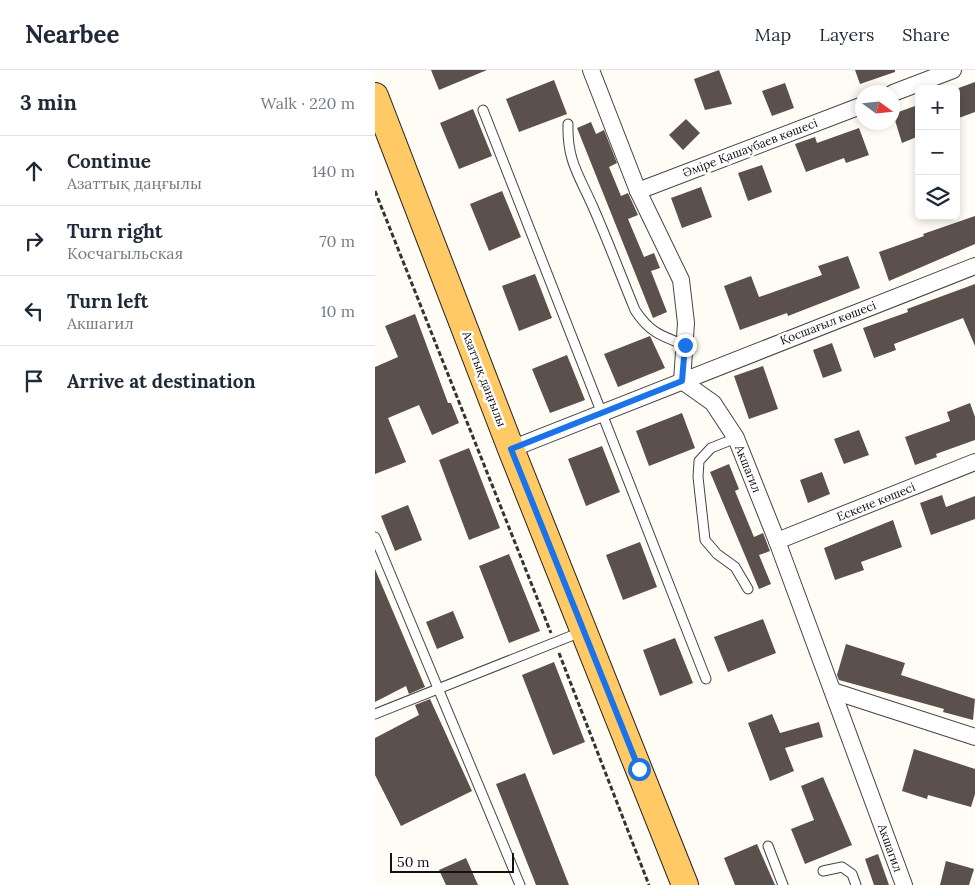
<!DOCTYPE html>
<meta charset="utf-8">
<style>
body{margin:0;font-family:Lora,serif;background:#f2f2f3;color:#1f2937}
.controls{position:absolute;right:15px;top:15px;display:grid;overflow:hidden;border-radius:8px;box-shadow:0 2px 8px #0003}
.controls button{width:45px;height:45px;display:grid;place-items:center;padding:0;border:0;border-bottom:1px solid #e0e1e3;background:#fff;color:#1f2937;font:25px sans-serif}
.compass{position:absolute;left:480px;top:15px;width:45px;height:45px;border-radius:50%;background:#fff;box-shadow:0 2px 8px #0003;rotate:105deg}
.scale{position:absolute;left:15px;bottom:12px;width:124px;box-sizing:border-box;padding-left:5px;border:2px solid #111;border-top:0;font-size:14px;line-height:18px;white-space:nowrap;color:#111;-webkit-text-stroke:4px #fff;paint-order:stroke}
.stop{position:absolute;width:15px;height:15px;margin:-11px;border:4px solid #1a73e8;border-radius:50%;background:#fff}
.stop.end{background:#1a73e8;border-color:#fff;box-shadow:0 1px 5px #0008}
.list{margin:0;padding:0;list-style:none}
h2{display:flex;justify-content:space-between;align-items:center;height:65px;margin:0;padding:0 20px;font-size:21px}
h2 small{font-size:16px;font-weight:400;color:#747a83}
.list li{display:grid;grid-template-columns:32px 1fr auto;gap:15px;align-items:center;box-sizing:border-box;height:70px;padding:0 20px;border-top:1px solid #e0e1e3}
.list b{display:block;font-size:19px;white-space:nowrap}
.list p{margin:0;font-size:16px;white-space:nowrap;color:#747a83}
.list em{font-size:16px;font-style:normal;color:#747a83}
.icon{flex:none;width:28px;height:28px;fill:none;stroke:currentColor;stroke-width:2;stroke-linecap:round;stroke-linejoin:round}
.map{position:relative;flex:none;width:600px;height:815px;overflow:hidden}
header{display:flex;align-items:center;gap:30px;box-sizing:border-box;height:70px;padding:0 25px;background:#fff;border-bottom:1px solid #e0e1e3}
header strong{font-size:24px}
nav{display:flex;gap:28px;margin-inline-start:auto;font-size:18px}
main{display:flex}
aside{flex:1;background:#fff}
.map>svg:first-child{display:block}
.building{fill:#5b504c}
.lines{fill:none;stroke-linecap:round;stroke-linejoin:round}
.lane-casing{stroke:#444;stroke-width:11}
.street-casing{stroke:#444;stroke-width:18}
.primary-casing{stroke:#222;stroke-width:28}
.path{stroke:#333;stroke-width:3;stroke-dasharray:5 2.5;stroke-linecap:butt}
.lane{stroke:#fff;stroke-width:9}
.street{stroke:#fff;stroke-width:16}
.primary{stroke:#ffc965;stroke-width:26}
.route{stroke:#1a73e8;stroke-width:6}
.labels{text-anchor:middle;stroke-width:5;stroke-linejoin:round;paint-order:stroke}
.street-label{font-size:12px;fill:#111;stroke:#fff}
</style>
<header>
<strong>Nearbee</strong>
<nav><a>Map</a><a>Layers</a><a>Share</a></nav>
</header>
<main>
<aside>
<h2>3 min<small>Walk · 220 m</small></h2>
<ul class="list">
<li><svg class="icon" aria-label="ahead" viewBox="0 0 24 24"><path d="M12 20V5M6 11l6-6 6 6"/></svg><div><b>Continue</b><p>Азаттық даңғылы</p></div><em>140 m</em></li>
<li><svg class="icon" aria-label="right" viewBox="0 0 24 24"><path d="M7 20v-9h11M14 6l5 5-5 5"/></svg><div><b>Turn right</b><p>Косчагыльская</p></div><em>70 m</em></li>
<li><svg class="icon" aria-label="left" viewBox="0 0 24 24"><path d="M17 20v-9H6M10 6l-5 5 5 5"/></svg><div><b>Turn left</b><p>Акшагил</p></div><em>10 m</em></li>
<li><svg class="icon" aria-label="arrive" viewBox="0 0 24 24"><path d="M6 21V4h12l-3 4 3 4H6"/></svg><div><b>Arrive at destination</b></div></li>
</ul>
</aside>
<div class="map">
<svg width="600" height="815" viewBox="0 0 600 815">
<rect width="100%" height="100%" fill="#fffcf5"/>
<g class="building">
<polygon points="56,0 112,0 64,20"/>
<polygon points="344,0 357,34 330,40 319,9"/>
<polygon points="480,0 520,0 520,2 485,14"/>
<polygon points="179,10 192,44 144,62 131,29"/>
<polygon points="600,12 600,42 581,49 581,19"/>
<polygon points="410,13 419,38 397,46 387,21"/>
<polygon points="540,36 544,45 544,66 527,73 518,44"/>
<polygon points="98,39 117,86 84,99 65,53"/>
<polygon points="311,49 325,63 308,80 294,65"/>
<polygon points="216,52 221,64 229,60 242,93 234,97 246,126 253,123 263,145 253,149 269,187 279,183 285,198 276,201 292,242 278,248 202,58"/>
<polygon points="484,58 494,85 471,93 469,88 431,102 420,74 440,67 442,73"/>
<polygon points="387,95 397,122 373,131 363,103"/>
<polygon points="326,117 337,147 307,158 296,128"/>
<polygon points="127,121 146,167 114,181 95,134"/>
<polygon points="600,146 600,174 514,211 504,182 549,166 548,164"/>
<polygon points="473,186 485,218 413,246 412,243 365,260 349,216 376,206 384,227 447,205 443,196"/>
<polygon points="160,204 177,248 144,261 127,216"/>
<polygon points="600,214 600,276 588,248 519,274 521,280 499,288 488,258 533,242 532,239"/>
<polygon points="40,244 73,333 76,333 84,353 57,365 44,335 13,348 31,392 0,404 0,297 23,287 10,256"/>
<polygon points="275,266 290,298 243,317 229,284"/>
<polygon points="457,273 467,301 448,308 438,280"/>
<polygon points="192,285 210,330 175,343 157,299"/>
<polygon points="388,296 403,339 374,349 359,306"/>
<polygon points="595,333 600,347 600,370 561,384 562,387 540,395 530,367 575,351 572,342"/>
<polygon points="307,343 320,378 274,396 261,361"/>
<polygon points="484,360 494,385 469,394 459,369"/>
<polygon points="227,376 245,422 211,436 193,389"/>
<polygon points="94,378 125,458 94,470 64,390"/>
<polygon points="354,394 364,419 360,421 379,467 388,463 395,481 384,485 396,514 384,519 335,402"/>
<polygon points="447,402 455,424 433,433 425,410"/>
<polygon points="567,425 571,437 600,426 600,449 556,465 545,433"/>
<polygon points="33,435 47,470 20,481 6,446"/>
<polygon points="518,450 527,477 486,492 489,500 460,510 449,478"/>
<polygon points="265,472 282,517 248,530 231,485"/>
<polygon points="134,484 165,561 134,573 104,496"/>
<polygon points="0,499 50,617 34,624 31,616 0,632"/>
<polygon points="78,541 89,568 62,579 51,552"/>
<polygon points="388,549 401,583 353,602 339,567"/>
<polygon points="300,568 318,613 285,626 268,580"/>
<polygon points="471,574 530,593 526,605 600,629 598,650 568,642 569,639 464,610 462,605"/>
<polygon points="179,592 210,672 178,685 147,605"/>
<polygon points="55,629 97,721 26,756 0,705 0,668 44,645 40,635"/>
<polygon points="397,644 405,663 444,652 448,667 410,678 419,701 395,711 373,653"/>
<polygon points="539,679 600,699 600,724 596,737 553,725 552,729 527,721"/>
<polygon points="150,703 194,815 161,815 121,714"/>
<polygon points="448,707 477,775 430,794 416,759 439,750 426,716"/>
<polygon points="382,774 400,815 360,815 349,788"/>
<polygon points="503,784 514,815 499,815 490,789"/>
<polygon points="91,788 103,815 71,815 64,800"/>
<polygon points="571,791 599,799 594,815 565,815"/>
</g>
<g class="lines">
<defs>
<g id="lane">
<polyline points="108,40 331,609"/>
<path d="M193 54C192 91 204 105 218 137 233 171 246 206 260 240 274 262 286 266 310 275"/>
<polyline points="361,368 336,378 324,391 323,407 330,470 342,484 360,497 373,519"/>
<polyline points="0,467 145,815"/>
<polyline points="0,644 206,562"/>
<polyline points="393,776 408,815"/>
<polyline points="448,801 467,797 477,804 481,815"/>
</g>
<g id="street">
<polyline points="216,0 263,121 306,210 311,253 307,311 338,333 361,368 402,471 529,815"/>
<polyline points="518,23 578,0"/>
<polyline points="263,121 488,35"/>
<polyline points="136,379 600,196"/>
<polyline points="402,471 600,392"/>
<polyline points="458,621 600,667"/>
</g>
<polyline id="primary" points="0,26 136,379 310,815"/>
</defs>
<use href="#lane" class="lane-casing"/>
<use href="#street" class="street-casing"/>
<use href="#primary" class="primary-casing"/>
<g class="path">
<polyline points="0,121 176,563"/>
<polyline points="184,583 274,815"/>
</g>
<use href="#lane" class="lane"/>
<use href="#street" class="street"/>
<use href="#primary" class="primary"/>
</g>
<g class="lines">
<polyline class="route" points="264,699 136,379 307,311 310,275"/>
</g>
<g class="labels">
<g class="street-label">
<text transform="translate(375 78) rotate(-21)" y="4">Әміре Қашаубаев көшесі</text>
<text transform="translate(453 253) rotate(-21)" y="4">Қосшағыл көшесі</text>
<text transform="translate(109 309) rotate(69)" y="4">Азаттық даңғылы</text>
<text transform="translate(373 399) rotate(68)" y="4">Акшагил</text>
<text transform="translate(501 432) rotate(-22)" y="4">Ескене көшесі</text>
<text transform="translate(515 778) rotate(70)" y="4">Акшагил</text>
</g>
</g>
</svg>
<div class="controls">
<button>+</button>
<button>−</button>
<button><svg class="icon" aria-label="layers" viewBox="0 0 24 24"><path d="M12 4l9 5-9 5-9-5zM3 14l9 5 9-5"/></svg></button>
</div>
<svg class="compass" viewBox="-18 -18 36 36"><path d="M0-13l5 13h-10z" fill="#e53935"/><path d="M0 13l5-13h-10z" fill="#747a83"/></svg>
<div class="scale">50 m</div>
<div class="stop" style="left:264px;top:699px"></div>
<div class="stop end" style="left:310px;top:275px"></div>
</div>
</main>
